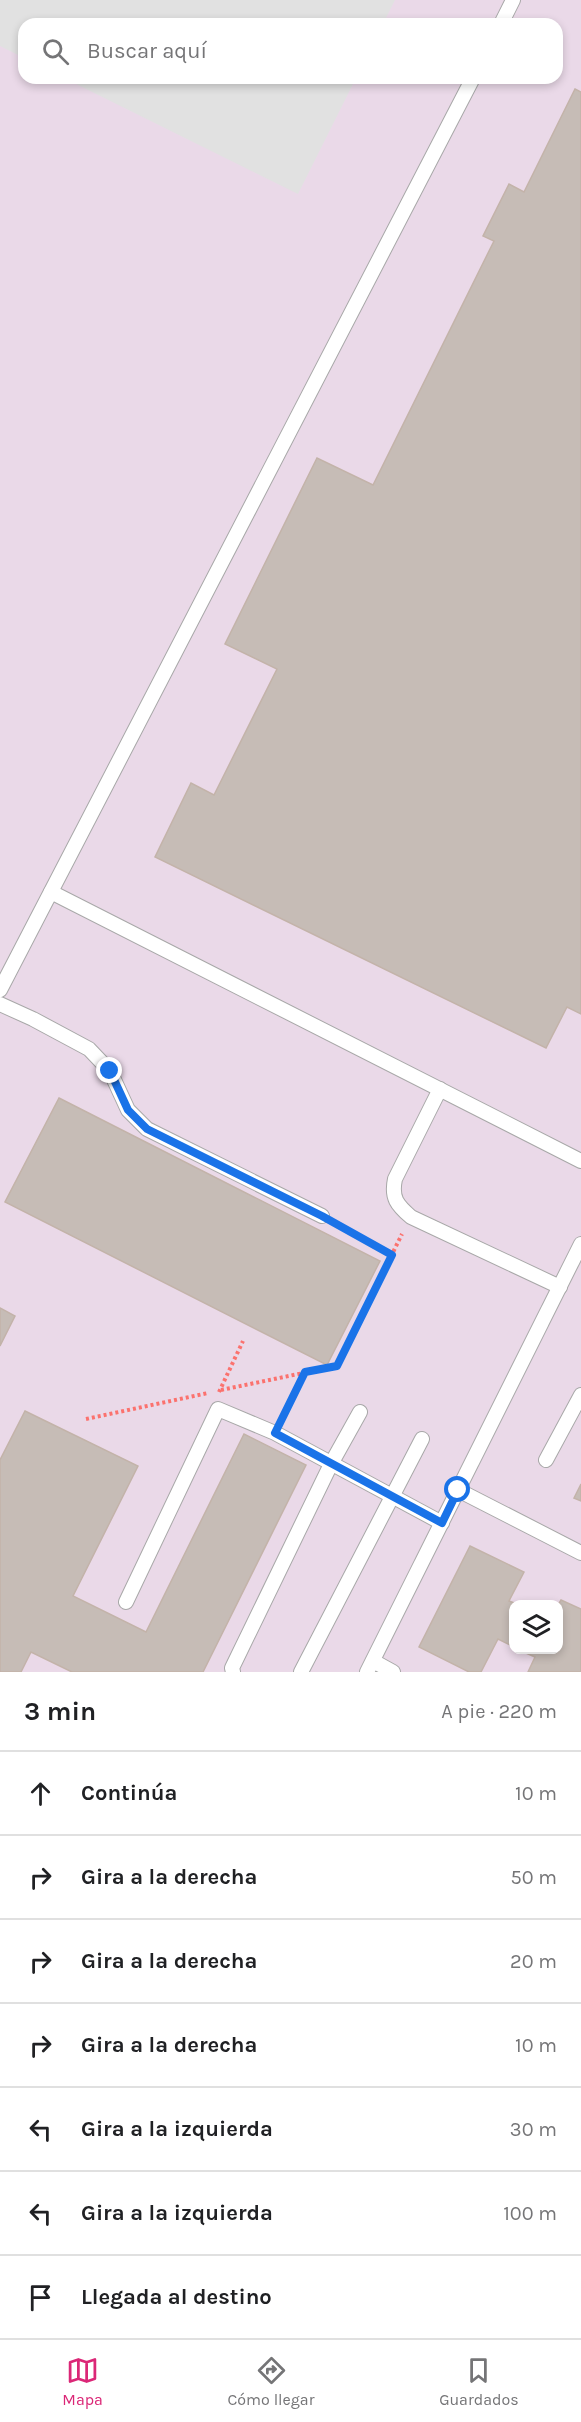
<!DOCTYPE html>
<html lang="es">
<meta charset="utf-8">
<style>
body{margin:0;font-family:Karla,sans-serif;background:#f6f6f6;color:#202124}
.controls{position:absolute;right:18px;bottom:18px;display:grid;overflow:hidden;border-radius:12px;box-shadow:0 3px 9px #0003}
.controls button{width:54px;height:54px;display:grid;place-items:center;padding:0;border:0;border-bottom:2px solid #e0e0e0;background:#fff;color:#202124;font:30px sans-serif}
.stop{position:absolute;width:18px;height:18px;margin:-14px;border:4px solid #1a73e8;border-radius:50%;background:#fff}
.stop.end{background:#1a73e8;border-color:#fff;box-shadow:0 2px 6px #0008}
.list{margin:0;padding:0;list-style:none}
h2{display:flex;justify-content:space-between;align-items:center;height:78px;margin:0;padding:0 24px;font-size:26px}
h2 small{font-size:20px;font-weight:400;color:#757577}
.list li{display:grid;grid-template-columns:39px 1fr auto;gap:18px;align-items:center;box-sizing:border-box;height:84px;padding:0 24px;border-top:2px solid #e0e0e0}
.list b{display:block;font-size:22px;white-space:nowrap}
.list em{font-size:20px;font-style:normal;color:#757577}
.icon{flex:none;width:33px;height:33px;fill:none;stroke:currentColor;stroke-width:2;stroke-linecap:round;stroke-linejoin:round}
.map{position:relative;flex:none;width:581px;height:1672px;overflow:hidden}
.search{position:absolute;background:#fff;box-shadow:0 3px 9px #0003;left:18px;right:18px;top:18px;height:66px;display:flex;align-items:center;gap:15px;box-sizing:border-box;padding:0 21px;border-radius:18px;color:#757577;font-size:22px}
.sheet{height:666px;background:#fff}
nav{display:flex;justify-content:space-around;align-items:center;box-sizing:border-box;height:84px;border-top:2px solid #e0e0e0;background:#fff;font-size:16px;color:#757577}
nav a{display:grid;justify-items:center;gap:3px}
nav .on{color:#db2777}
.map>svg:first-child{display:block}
.industrial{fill:#ead9e8;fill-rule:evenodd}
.parking{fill:#e1e1e1}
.building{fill:#c6bcb6;stroke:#c3b3a9;stroke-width:1.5}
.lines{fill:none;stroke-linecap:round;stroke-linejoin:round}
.lane-casing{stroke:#a8a8a8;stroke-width:16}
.path{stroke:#fb726e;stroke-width:4;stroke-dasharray:3 3;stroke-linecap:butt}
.lane{stroke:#fff;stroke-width:14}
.route{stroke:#1a73e8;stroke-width:8}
</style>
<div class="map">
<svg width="581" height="1672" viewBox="0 0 581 1672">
<rect width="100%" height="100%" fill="#f1ede7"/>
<path class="industrial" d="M0 0H581V1672H0ZM24 24H557V78H24ZM514 1604H558V1650H514Z"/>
<g class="parking">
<polygon points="0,0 395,0 383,24 24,24 24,58 0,46"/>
<polygon points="64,78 356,78 298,194"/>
</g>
<g class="building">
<polygon points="575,89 581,92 581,1014 567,1007 546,1048 155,857 191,783 214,795 277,669 225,644 317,458 373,485 494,241 483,236 509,184 524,192"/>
<polygon points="59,1098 380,1261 327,1365 5,1202"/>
<polygon points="0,1308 15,1316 0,1346"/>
<polygon points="25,1411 138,1466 73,1596 146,1632 244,1434 306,1465 203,1672 72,1672 31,1652 21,1672 0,1672 0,1460"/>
<polygon points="581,1484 581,1501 574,1498"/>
<polygon points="470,1546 524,1572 509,1601 517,1604 514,1604 514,1647 498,1639 481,1672 469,1672 419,1647"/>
<polygon points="561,1600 581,1609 581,1672 528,1672 535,1657 519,1650 558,1650 558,1605"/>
</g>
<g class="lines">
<defs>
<g id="lane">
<polyline points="501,24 513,0"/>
<polyline points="51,892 581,1161"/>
<polyline points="0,990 473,78"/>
<polyline points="0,1004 33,1019 89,1049 110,1071 128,1110 147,1129 322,1216"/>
<path d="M440 1089 395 1179C391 1198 397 1205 411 1217L560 1287"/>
<polyline points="546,1460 581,1395"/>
<polyline points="458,1490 581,1553"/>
<polyline points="126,1602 218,1409 275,1433 442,1523"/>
<polyline points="373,1661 393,1672"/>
<polyline points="233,1672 232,1668 331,1464 360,1412"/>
<polyline points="301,1672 422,1439"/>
<polyline points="367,1672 581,1244"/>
</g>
</defs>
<use href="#lane" class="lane-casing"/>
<g class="path">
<polyline points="338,1225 392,1255"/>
<polyline points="221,1390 337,1366 402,1234"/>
<polyline points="219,1392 243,1341"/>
<polyline points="283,1417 305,1373"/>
<polyline points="86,1419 208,1393"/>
</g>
<use href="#lane" class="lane"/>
</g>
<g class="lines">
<polyline class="route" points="110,1071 128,1110 147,1129 322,1216 392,1255 337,1366 305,1372 275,1433 442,1523 458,1490"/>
</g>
</svg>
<div class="controls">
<button><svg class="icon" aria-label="layers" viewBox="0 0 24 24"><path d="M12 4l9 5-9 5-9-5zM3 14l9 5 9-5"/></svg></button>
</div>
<div class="stop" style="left:458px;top:1490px"></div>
<div class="stop end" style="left:110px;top:1071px"></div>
<div class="search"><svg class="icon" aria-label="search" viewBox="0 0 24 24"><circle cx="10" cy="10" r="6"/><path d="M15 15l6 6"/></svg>Buscar aquí</div>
</div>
<section class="sheet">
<h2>3 min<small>A pie · 220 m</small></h2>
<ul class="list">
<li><svg class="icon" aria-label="ahead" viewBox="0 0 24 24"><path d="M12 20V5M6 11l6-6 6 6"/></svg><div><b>Continúa</b></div><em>10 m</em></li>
<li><svg class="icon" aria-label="right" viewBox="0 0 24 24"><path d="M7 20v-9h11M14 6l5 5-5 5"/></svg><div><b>Gira a la derecha</b></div><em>50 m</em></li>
<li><svg class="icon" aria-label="right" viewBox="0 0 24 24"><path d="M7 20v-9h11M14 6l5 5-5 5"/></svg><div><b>Gira a la derecha</b></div><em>20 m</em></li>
<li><svg class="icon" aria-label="right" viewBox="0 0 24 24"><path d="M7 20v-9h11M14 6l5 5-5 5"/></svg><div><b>Gira a la derecha</b></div><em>10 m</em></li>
<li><svg class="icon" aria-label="left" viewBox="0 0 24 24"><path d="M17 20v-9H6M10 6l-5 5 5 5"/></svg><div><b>Gira a la izquierda</b></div><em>30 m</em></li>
<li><svg class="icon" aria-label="left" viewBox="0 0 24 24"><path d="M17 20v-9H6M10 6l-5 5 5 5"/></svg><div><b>Gira a la izquierda</b></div><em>100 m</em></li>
<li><svg class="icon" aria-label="arrive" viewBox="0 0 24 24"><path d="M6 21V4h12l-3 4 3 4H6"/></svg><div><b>Llegada al destino</b></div></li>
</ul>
</section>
<nav>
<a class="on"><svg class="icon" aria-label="map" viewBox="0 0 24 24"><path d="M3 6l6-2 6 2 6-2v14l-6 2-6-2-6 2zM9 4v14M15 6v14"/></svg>Mapa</a>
<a><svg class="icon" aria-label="directions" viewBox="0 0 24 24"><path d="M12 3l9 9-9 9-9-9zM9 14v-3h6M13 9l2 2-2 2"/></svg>Cómo llegar</a>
<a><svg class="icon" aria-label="saved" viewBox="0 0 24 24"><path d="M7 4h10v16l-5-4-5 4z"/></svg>Guardados</a>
</nav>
